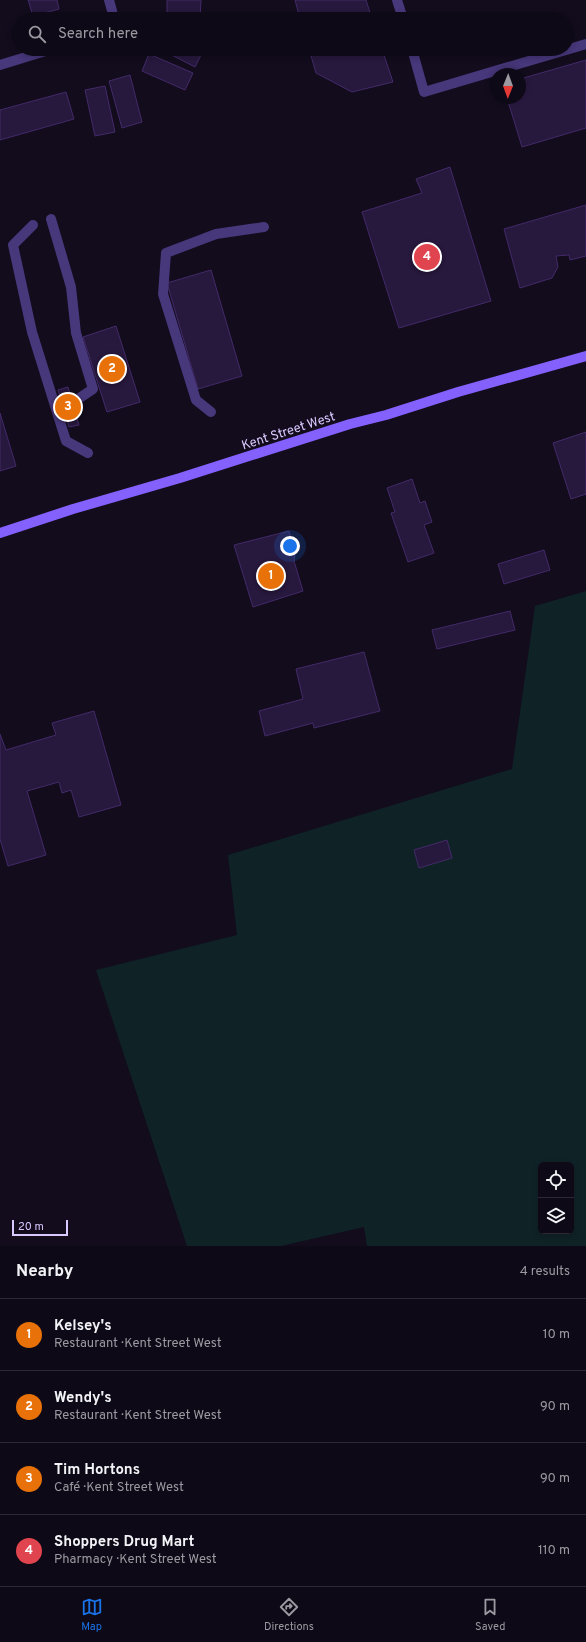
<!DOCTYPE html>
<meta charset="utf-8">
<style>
body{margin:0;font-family:Overpass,sans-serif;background:#1c1723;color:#f1f3f6}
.controls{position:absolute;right:12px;bottom:12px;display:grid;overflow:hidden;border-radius:6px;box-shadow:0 2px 6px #0003}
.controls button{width:36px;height:36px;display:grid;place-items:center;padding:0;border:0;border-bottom:1px solid #2e2a35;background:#0e0916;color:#f1f3f6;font:20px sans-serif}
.compass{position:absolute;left:490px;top:68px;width:36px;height:36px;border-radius:50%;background:#0e0916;box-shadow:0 2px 6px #0003;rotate:181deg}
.scale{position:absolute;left:12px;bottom:10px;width:56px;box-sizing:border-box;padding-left:4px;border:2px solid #d9c8fe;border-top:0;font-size:11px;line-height:14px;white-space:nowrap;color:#d9c8fe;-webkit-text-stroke:3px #120c1d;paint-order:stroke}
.you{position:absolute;left:290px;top:546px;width:14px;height:14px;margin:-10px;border:3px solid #fff;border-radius:50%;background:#1a73e8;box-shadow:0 0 0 6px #1a73e833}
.badge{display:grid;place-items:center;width:26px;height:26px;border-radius:50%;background:#1a73e8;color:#fff;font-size:13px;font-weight:700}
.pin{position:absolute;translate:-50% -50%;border:2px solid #fff;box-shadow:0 1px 4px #0006}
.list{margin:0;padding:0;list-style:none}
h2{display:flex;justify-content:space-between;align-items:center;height:52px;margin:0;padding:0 16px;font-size:17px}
h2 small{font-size:13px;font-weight:400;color:#9b9aa1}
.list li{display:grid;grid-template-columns:26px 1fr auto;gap:12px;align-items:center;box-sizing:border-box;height:72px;padding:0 16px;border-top:1px solid #2e2a35}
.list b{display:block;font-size:15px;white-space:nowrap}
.list p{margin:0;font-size:13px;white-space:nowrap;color:#9b9aa1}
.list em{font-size:13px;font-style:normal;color:#9b9aa1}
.icon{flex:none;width:22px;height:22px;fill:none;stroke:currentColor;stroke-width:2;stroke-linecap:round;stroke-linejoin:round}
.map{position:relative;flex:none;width:586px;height:1246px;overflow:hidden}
.search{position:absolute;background:#0e0916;box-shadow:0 2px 6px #0003;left:12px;right:12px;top:12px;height:44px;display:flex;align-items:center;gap:10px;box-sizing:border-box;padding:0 14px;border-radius:22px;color:#9b9aa1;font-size:15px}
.sheet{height:340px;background:#0e0916}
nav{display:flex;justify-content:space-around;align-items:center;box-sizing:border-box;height:56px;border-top:1px solid #2e2a35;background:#0e0916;font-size:11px;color:#9b9aa1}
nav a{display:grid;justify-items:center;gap:2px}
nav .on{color:#1a73e8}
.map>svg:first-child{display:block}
.green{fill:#0f2226;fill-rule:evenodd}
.building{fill:#27183d;stroke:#432a69}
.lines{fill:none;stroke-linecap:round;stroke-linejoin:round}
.service{stroke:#47377b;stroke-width:10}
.minor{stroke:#47377b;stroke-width:10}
.secondary{stroke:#8460fd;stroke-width:10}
.labels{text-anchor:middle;stroke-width:3;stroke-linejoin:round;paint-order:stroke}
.street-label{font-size:13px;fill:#d9c8fe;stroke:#120c1d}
</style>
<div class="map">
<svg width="586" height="1246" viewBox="0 0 586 1246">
<rect width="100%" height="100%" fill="#120c1d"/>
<path class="green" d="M586 591V1246H367L364 1227 281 1246H187L96 970 237 935 228 855 512 769 535 606ZM541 1165H571V1231H541Z"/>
<g class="building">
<polygon points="28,0 57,0 59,9 33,16"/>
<polygon points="167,0 201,0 200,19 167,19"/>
<polygon points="295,0 366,0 372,19 300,19"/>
<polygon points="160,49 204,49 195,67"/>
<polygon points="309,49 382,49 393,82 352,92 316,73"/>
<polygon points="149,54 193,73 185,90 142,71"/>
<polygon points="586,60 586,128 522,147 507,98 520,98 520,79"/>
<polygon points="130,75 142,122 122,128 109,81"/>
<polygon points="105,86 115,132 95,136 85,90"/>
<polygon points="66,92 74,119 0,140 0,110"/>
<polygon points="450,167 491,301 399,328 362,212 422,193 416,179"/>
<polygon points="586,205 586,256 570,260 569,255 556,256 558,267 552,278 520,288 504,229"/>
<polygon points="211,270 242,376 198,389 167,283"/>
<polygon points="116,326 140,402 107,412 83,337"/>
<polygon points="68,387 79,425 69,427 58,390"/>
<polygon points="0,413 16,466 0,471"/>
<polygon points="586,432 586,494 571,499 553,443"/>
<polygon points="412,479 420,503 425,501 432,522 424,525 434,553 408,562 391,513 395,512 387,488"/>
<polygon points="289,531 295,554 294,561 303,591 253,607 234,545"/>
<polygon points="544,550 550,570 504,584 498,564"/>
<polygon points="510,611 515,630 437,649 432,630"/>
<polygon points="364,652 380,711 314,728 313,723 265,736 259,711 303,699 296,669"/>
<polygon points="94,711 121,805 79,817 71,790 62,793 59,782 27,791 46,855 8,866 0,839 0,734 6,750 56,735 52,723"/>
<polygon points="447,840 452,858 419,868 414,850"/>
</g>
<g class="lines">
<g class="service">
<polyline points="397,0 403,19"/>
<polyline points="412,49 424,92 586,44"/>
<polyline points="51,219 71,287 76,333 93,389 81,397"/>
<polyline points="33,225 13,245 32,332 66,441 88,453"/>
<polyline points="211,412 196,400 163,294 166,253 216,234 264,227"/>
</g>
<g class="minor">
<polyline points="109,0 114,18 112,19"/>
<polyline points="0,65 52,49"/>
</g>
<polyline class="secondary" points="0,533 73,509 180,478 350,424 386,415 458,392 586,356"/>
</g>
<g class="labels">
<g class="street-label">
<text transform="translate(288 430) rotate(-18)" y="5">Kent Street West</text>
</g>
</g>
</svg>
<div class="controls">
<button><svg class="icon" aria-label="locate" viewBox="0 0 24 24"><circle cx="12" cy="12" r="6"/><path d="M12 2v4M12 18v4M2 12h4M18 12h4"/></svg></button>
<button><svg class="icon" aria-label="layers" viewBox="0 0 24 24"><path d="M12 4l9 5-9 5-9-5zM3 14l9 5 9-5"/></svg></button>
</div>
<svg class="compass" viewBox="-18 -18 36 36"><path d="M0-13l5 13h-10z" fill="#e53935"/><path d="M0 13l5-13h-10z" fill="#9b9aa1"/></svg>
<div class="scale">20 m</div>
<div class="you"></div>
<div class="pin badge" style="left:271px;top:576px;background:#e8710a">1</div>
<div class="pin badge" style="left:112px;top:369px;background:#e8710a">2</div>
<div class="pin badge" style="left:68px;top:407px;background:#e8710a">3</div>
<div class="pin badge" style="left:427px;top:257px;background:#e0444e">4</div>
<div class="search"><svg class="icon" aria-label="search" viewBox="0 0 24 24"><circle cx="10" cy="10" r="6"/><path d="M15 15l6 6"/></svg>Search here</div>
</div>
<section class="sheet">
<h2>Nearby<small>4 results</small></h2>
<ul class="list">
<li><span class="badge" style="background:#e8710a">1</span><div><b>Kelsey's</b><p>Restaurant · Kent Street West</p></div><em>10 m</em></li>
<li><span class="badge" style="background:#e8710a">2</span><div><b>Wendy's</b><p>Restaurant · Kent Street West</p></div><em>90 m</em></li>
<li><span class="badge" style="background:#e8710a">3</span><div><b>Tim Hortons</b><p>Café · Kent Street West</p></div><em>90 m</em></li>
<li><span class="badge" style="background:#e0444e">4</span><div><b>Shoppers Drug Mart</b><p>Pharmacy · Kent Street West</p></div><em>110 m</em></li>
</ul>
</section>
<nav>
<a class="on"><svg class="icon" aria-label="map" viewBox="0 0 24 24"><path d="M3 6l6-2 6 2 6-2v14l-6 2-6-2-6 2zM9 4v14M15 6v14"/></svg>Map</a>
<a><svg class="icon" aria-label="directions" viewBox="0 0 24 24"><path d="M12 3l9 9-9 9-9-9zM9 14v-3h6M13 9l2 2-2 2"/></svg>Directions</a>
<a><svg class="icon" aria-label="saved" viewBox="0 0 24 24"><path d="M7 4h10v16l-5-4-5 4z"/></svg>Saved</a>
</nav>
